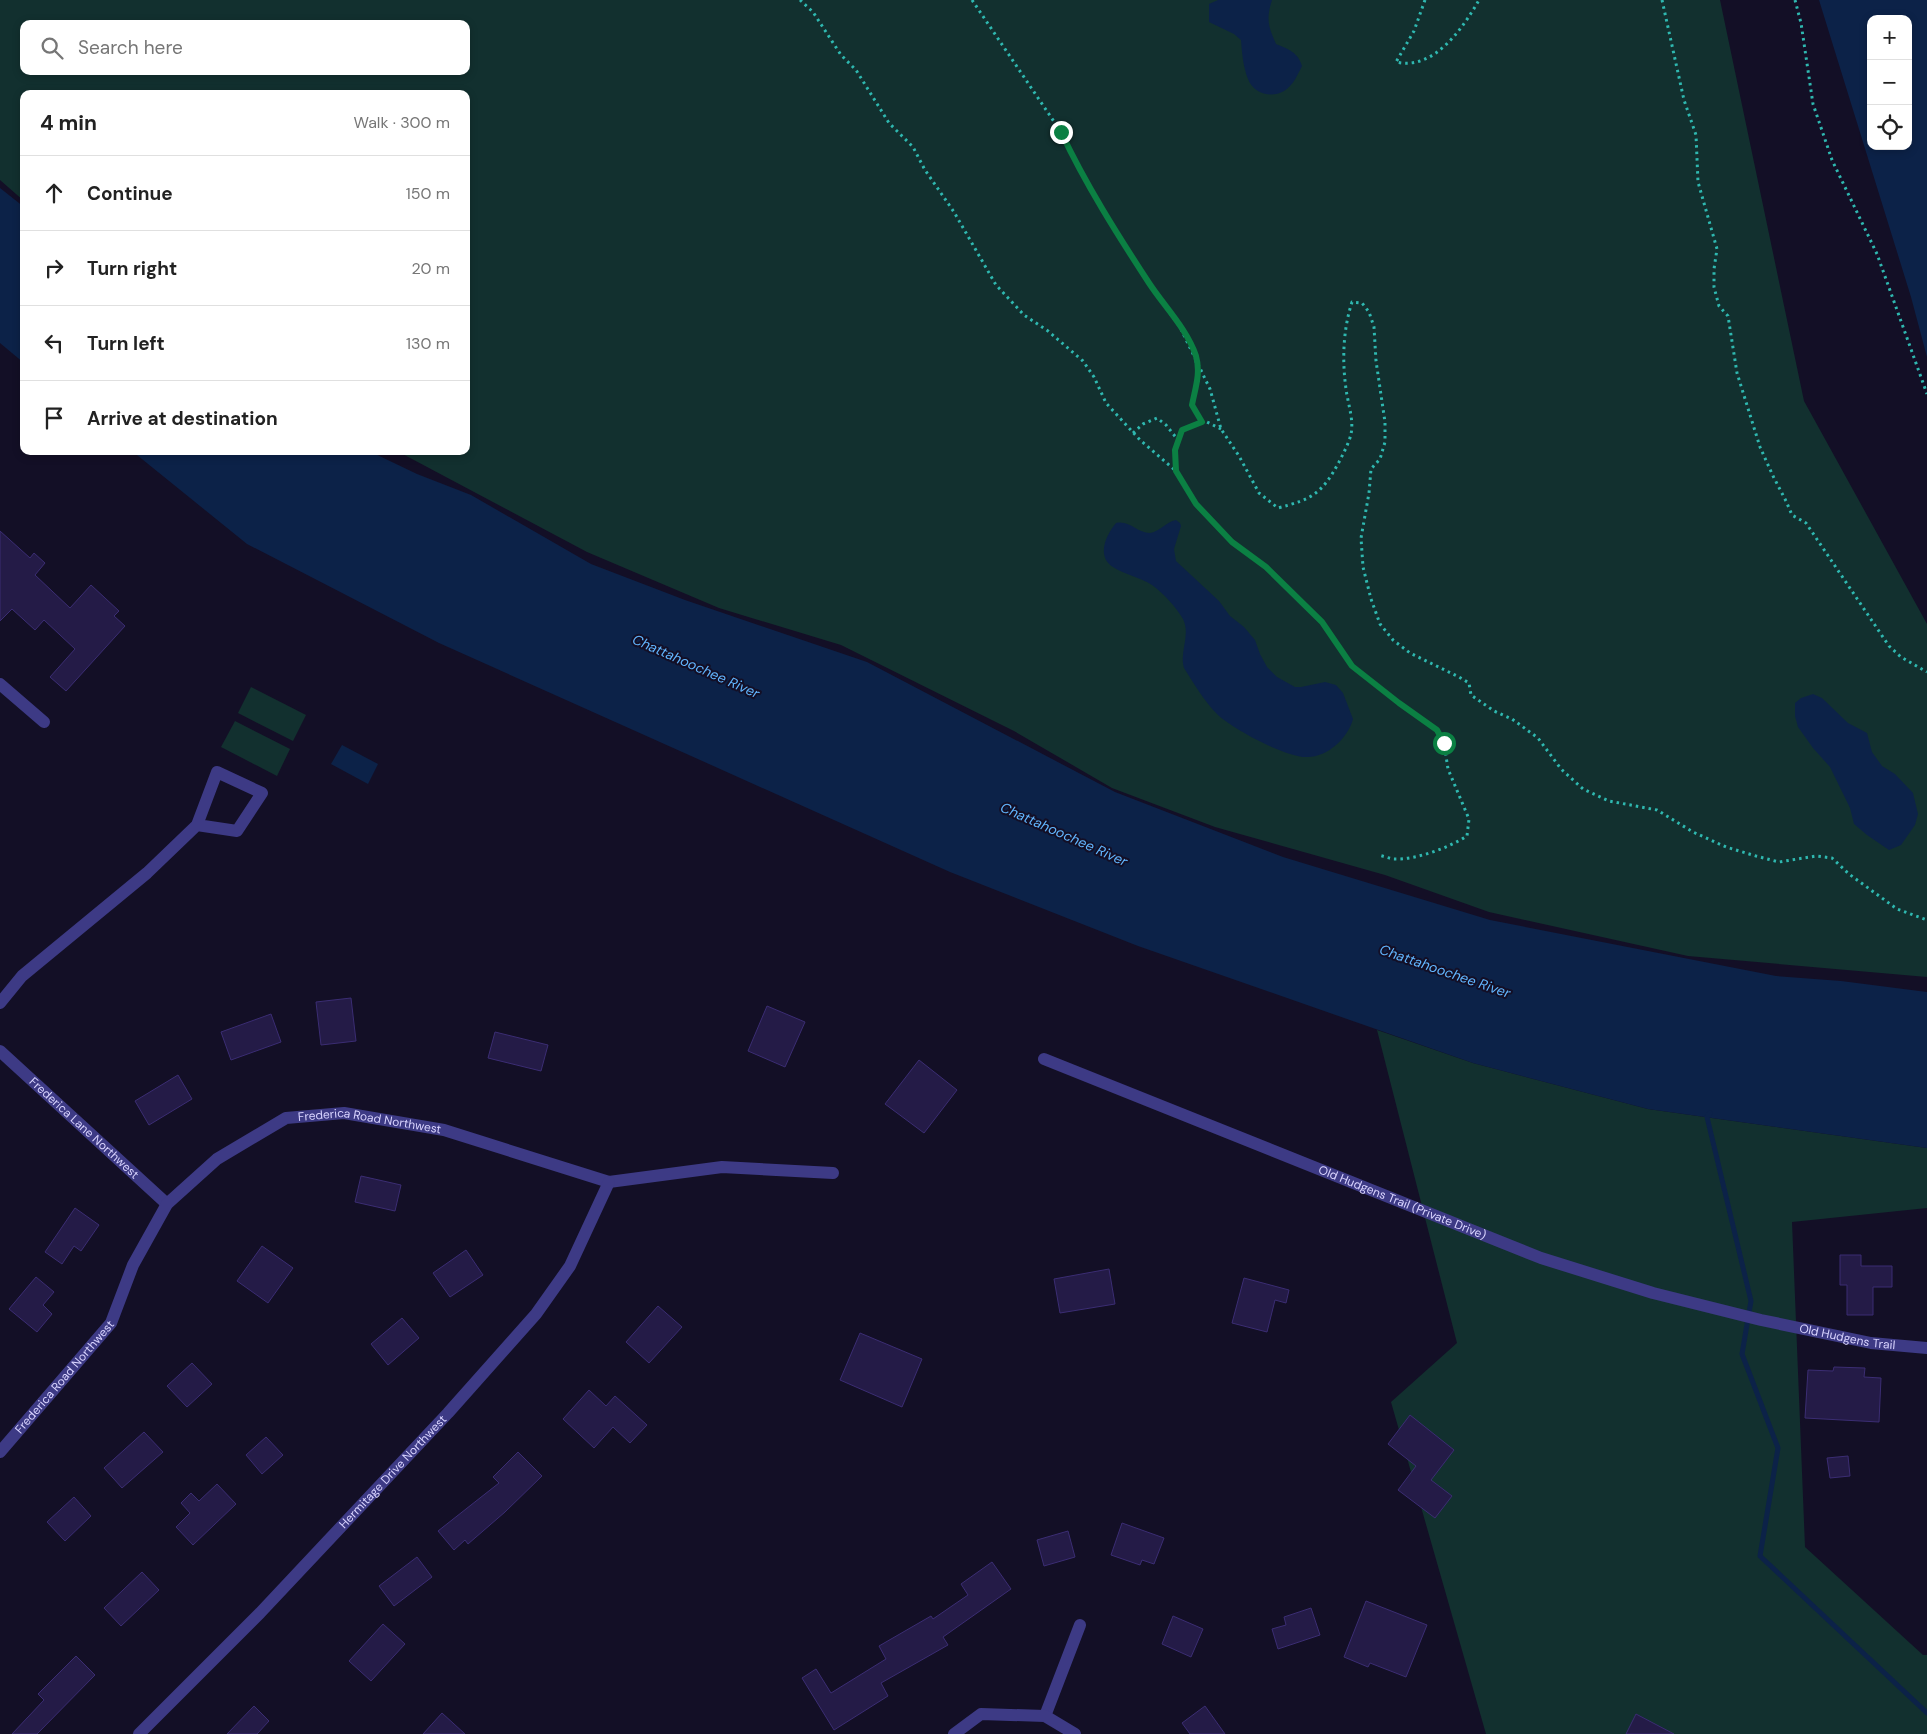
<!DOCTYPE html>
<meta charset="utf-8">
<style>
body{margin:0;font-family:"DM Sans",sans-serif;background:#f2f2f2;color:#222}
.controls{position:absolute;right:15px;top:15px;display:grid;overflow:hidden;border-radius:10px;box-shadow:0 2px 8px #0003}
.controls button{width:45px;height:45px;display:grid;place-items:center;padding:0;border:0;border-bottom:1px solid #e0e0e0;background:#fff;color:#222;font:25px sans-serif}
.stop{position:absolute;width:15px;height:15px;margin:-11px;border:4px solid #0b8043;border-radius:50%;background:#fff}
.stop.end{background:#0b8043;border-color:#fff;box-shadow:0 1px 5px #0008}
.list{margin:0;padding:0;list-style:none}
h2{display:flex;justify-content:space-between;align-items:center;height:65px;margin:0;padding:0 20px;font-size:21px}
h2 small{font-size:16px;font-weight:400;color:#767676}
.list li{display:grid;grid-template-columns:32px 1fr auto;gap:15px;align-items:center;box-sizing:border-box;height:75px;padding:0 20px;border-top:1px solid #e0e0e0}
.list b{display:block;font-size:19px;white-space:nowrap}
.list em{font-size:16px;font-style:normal;color:#767676}
.icon{flex:none;width:28px;height:28px;fill:none;stroke:currentColor;stroke-width:2;stroke-linecap:round;stroke-linejoin:round}
.map{position:relative;flex:none;width:1927px;height:1734px;overflow:hidden}
.search{position:absolute;background:#fff;box-shadow:0 2px 8px #0003;left:20px;top:20px;width:450px;height:55px;display:flex;align-items:center;gap:12px;box-sizing:border-box;padding:0 18px;border-radius:10px;color:#767676;font-size:19px}
.panel{position:absolute;background:#fff;box-shadow:0 2px 8px #0003;left:20px;top:90px;width:450px;height:365px;border-radius:10px}
.map>svg:first-child{display:block}
.green{fill:#12302f;fill-rule:evenodd}
.water{fill:#0c2248;fill-rule:evenodd}
.lines{fill:none;stroke-linecap:round;stroke-linejoin:round}
.stream{stroke:#0c2248;stroke-width:5}
.building{fill:#241b47;stroke:#3b2d73}
.path{stroke:#2fb8b0;stroke-width:3;stroke-dasharray:2.5 4;stroke-linecap:butt}
.minor{stroke:#3d3a85;stroke-width:12}
.route{stroke:#0b8043;stroke-width:6}
.labels{text-anchor:middle;stroke-width:4;stroke-linejoin:round;paint-order:stroke}
.street-label{font-size:12px;fill:#d9d4ff;stroke:#130f26}
.water-label{font-size:14px;font-style:italic;fill:#62b6ff;stroke:#130f26}
</style>
<div class="map">
<svg width="1927" height="1734" viewBox="0 0 1927 1734">
<rect width="100%" height="100%" fill="#130f26"/>
<g class="green">
<path d="M0 0H1720L1804 401 1927 624V977L1688 956 1489 912 1385 875 1215 827 1112 788 1014 731 841 645 719 608 587 552 397 451H466V94H24V201L0 180ZM24 24H466V71H24Z"/>
<polygon points="251,687 306,715 293,741 238,713"/>
<polygon points="235,721 290,749 277,776 221,747"/>
<polygon points="1377,1030 1473,1063 1648,1109 1927,1148 1927,1208 1792,1222 1805,1547 1923,1655 1927,1655 1927,1734 1486,1734 1391,1402 1457,1343"/>
</g>
<g class="water">
<path d="M1218 0H1272C1266 19 1268 26 1276 44 1288 49 1298 52 1302 66 1298 74 1293 86 1284 91 1271 99 1253 93 1248 79 1243 66 1242 53 1241 40L1234 34 1209 22V4Z"/>
<path d="M1819 0H1927V357L1911 297ZM1871 19H1908V146H1871Z"/>
<polygon points="0,188 24,207 24,363 0,343"/>
<polygon points="132,451 369,451 417,474 471,495 591,564 685,600 867,662 1115,792 1283,857 1490,920 1776,976 1841,981 1927,992 1927,1148 1648,1109 1473,1063 1138,946 950,872 439,643 247,544"/>
<path d="M1176 520 1180 523 1181 526 1174 549 1176 561 1219 601 1230 616 1244 627 1255 640 1260 654 1267 667 1277 677 1295 687H1301L1325 682 1336 685 1343 693 1353 719C1348 738 1327 758 1306 757 1285 757 1233 729 1218 715 1205 702 1194 684 1184 668 1179 652 1191 635 1183 619 1176 607 1163 593 1152 585 1140 577 1125 575 1113 567 1096 556 1106 535 1116 523 1130 520 1137 533 1150 533 1159 532 1166 522 1176 520Z"/>
<polygon points="1813,694 1822,698 1848,723 1867,733 1872,752 1882,766 1895,774 1913,793 1918,814 1915,825 1901,845 1889,850 1867,835 1854,824 1850,808 1830,767 1813,748 1798,727 1795,716 1795,703 1801,698"/>
<polygon points="342,745 378,764 368,784 331,764"/>
</g>
<g class="lines">
<polyline class="stream" points="1710,1113 1707,1117 1751,1301 1742,1354 1778,1448 1760,1556 1927,1713"/>
</g>
<g class="building">
<polygon points="0,531 30,558 34,553 45,563 35,575 70,608 91,585 119,611 114,616 125,626 66,691 50,677 75,649 44,620 35,630 12,609 0,621"/>
<polygon points="351,998 356,1041 321,1045 316,1002"/>
<polygon points="767,1006 805,1022 785,1067 748,1051"/>
<polygon points="271,1014 281,1042 231,1060 221,1032"/>
<polygon points="495,1032 548,1045 541,1071 488,1058"/>
<polygon points="919,1060 957,1090 924,1133 885,1104"/>
<polygon points="178,1075 192,1099 149,1125 135,1101"/>
<polygon points="361,1176 401,1185 395,1211 355,1202"/>
<polygon points="75,1208 99,1225 81,1251 74,1246 62,1264 45,1252"/>
<polygon points="262,1246 293,1268 268,1303 237,1281"/>
<polygon points="466,1250 483,1275 450,1297 433,1273"/>
<polygon points="1840,1255 1861,1255 1861,1266 1892,1266 1892,1287 1873,1287 1873,1315 1847,1315 1847,1285 1840,1285"/>
<polygon points="1109,1269 1115,1304 1060,1313 1054,1279"/>
<polygon points="36,1277 54,1292 43,1305 52,1314 37,1332 9,1309"/>
<polygon points="1244,1278 1289,1290 1286,1303 1275,1300 1267,1332 1232,1323"/>
<polygon points="658,1306 682,1327 649,1363 626,1342"/>
<polygon points="402,1318 419,1338 388,1365 371,1344"/>
<polygon points="860,1333 922,1359 902,1407 840,1380"/>
<polygon points="192,1363 212,1384 187,1407 167,1386"/>
<polygon points="1834,1367 1865,1368 1864,1377 1881,1378 1879,1422 1805,1418 1808,1370 1833,1371"/>
<polygon points="589,1390 606,1406 615,1396 647,1425 630,1443 613,1427 594,1448 563,1419"/>
<polygon points="1410,1415 1454,1450 1431,1480 1452,1496 1435,1518 1398,1490 1416,1466 1388,1444"/>
<polygon points="144,1432 163,1452 122,1488 104,1468"/>
<polygon points="266,1437 283,1455 262,1474 246,1455"/>
<polygon points="518,1452 542,1476 505,1512 468,1544 465,1540 454,1550 438,1531 499,1483 493,1477"/>
<polygon points="1848,1456 1850,1476 1830,1478 1827,1458"/>
<polygon points="217,1484 236,1504 193,1545 176,1527 190,1513 181,1503 191,1493 199,1501"/>
<polygon points="74,1497 91,1516 65,1541 47,1522"/>
<polygon points="1122,1523 1164,1538 1154,1564 1142,1560 1140,1565 1111,1555"/>
<polygon points="1068,1531 1075,1557 1044,1566 1037,1540"/>
<polygon points="417,1557 432,1577 394,1606 379,1586"/>
<polygon points="992,1562 1011,1589 943,1637 948,1645 881,1683 888,1696 834,1730 802,1678 816,1669 831,1693 886,1659 879,1646 931,1616 933,1619 968,1595 961,1584"/>
<polygon points="142,1572 159,1590 121,1626 104,1608"/>
<polygon points="1366,1601 1427,1625 1406,1677 1370,1663 1368,1667 1344,1657"/>
<polygon points="1311,1608 1320,1635 1278,1649 1272,1629 1286,1625 1284,1617"/>
<polygon points="1173,1616 1203,1629 1191,1657 1162,1644"/>
<polygon points="383,1624 405,1644 371,1681 349,1661"/>
<polygon points="76,1656 95,1675 37,1734 12,1734 44,1700 38,1694"/>
<polygon points="254,1706 269,1721 257,1734 227,1734"/>
<polygon points="1205,1706 1225,1734 1190,1734 1182,1723"/>
<polygon points="442,1713 465,1734 423,1734"/>
<polygon points="1636,1714 1674,1734 1626,1734"/>
</g>
<g class="lines">
<g class="path">
<polyline points="800,0 813,12 841,55 856,70 889,123 913,147 925,170 954,212 996,285 1024,315 1048,331 1083,361 1094,377 1106,403 1140,440 1176,471"/>
<path d="M972 0 1061 132 1078 167 1103 211 1155 292 1180 327 1210 389 1221 429 1239 456 1259 493 1278 508C1312 499 1322 494 1339 462 1343 454 1349 443 1351 434 1354 420 1348 404 1346 389 1342 360 1343 330 1352 302L1362 303 1369 312 1374 327 1376 361 1385 422V442L1380 459 1371 469 1369 493 1361 538 1363 567 1371 599 1380 624 1393 640 1410 653 1459 677 1469 683 1471 695 1494 711 1512 719 1538 738 1561 769 1583 789 1609 801 1657 810 1693 832 1726 847 1756 856 1779 862 1816 856 1832 858 1849 874 1897 909 1927 920"/>
<path d="M1425 0 1414 31 1396 62C1434 71 1463 28 1479 0"/>
<polyline points="1662,0 1684,100 1696,135 1698,182 1717,249 1714,269 1714,287 1719,306 1728,316 1737,373 1760,447 1773,476 1786,501 1792,515 1806,523 1889,646 1901,657 1927,672"/>
<polyline points="1795,0 1801,23 1813,104 1832,160 1877,254 1927,394"/>
<polyline points="1196,360 1198,381 1192,405 1202,422"/>
<path d="M1221 429 1205 421 1182 430 1175 450 1176 471 1196 504 1232 542 1266 567 1322 622 1352 666 1399 703 1437 730 1444 743 1448 769 1469 819 1467 836C1448 848 1416 860 1393 859 1388 858 1383 856 1378 855"/>
<polyline points="1133,433 1143,424 1157,418 1166,425 1178,440"/>
</g>
<g class="minor">
<polyline points="0,684 44,722"/>
<polyline points="0,1003 22,976 147,873 197,825 237,831 262,793 217,772 197,825"/>
<path id="s1" d="M0 1051 167 1204"/>
<path id="s2" d="M1044 1059 1541 1258 1653 1293 1761 1320 1871 1343 1927 1348"/>
<path id="s3" d="M0 1452 111 1323 133 1265 167 1204 217 1159 286 1118 344 1113 444 1130 609 1182 722 1167 833 1173"/>
<polyline points="1045,1716 1080,1625"/>
<path id="s4" d="M139 1734 260 1613 448 1413 536 1314 570 1266 609 1182"/>
<polyline points="954,1734 981,1714 1045,1716 1075,1734"/>
</g>
</g>
<g class="lines">
<path class="route" d="M1061 132C1086 185 1117 234 1149 283 1164 306 1187 329 1196 356 1201 373 1195 389 1192 405L1202 422 1182 430 1175 450 1176 471 1196 504 1232 542 1266 567 1322 622 1352 666 1399 703 1437 730 1444 743"/>
</g>
<g class="labels">
<g class="street-label">
<text dy="4" stroke="none"><textPath href="#s3" startOffset="534">Frederica Road Northwest</textPath></text>
<text dy="4" stroke="none"><textPath href="#s1" startOffset="114">Frederica Lane Northwest</textPath></text>
<text dy="4" stroke="none"><textPath href="#s2" startOffset="386">Old Hudgens Trail (Private Drive)</textPath></text>
<text dy="4" stroke="none"><textPath href="#s2" startOffset="852">Old Hudgens Trail</textPath></text>
<text dy="4" stroke="none"><textPath href="#s3" startOffset="99">Frederica Road Northwest</textPath></text>
<text dy="4" stroke="none"><textPath href="#s4" startOffset="365">Hermitage Drive Northwest</textPath></text>
</g>
<g class="water-label">
<text transform="translate(696 666) rotate(24)" y="5">Chattahoochee River</text>
<text transform="translate(1064 834) rotate(24)" y="5">Chattahoochee River</text>
<text transform="translate(1445 971) rotate(19)" y="5">Chattahoochee River</text>
</g>
</g>
</svg>
<div class="controls">
<button>+</button>
<button>−</button>
<button><svg class="icon" aria-label="locate" viewBox="0 0 24 24"><circle cx="12" cy="12" r="6"/><path d="M12 2v4M12 18v4M2 12h4M18 12h4"/></svg></button>
</div>
<div class="stop" style="left:1444px;top:743px"></div>
<div class="stop end" style="left:1061px;top:132px"></div>
<div class="search"><svg class="icon" aria-label="search" viewBox="0 0 24 24"><circle cx="10" cy="10" r="6"/><path d="M15 15l6 6"/></svg>Search here</div>
<section class="panel">
<h2>4 min<small>Walk · 300 m</small></h2>
<ul class="list">
<li><svg class="icon" aria-label="ahead" viewBox="0 0 24 24"><path d="M12 20V5M6 11l6-6 6 6"/></svg><div><b>Continue</b></div><em>150 m</em></li>
<li><svg class="icon" aria-label="right" viewBox="0 0 24 24"><path d="M7 20v-9h11M14 6l5 5-5 5"/></svg><div><b>Turn right</b></div><em>20 m</em></li>
<li><svg class="icon" aria-label="left" viewBox="0 0 24 24"><path d="M17 20v-9H6M10 6l-5 5 5 5"/></svg><div><b>Turn left</b></div><em>130 m</em></li>
<li><svg class="icon" aria-label="arrive" viewBox="0 0 24 24"><path d="M6 21V4h12l-3 4 3 4H6"/></svg><div><b>Arrive at destination</b></div></li>
</ul>
</section>
</div>
